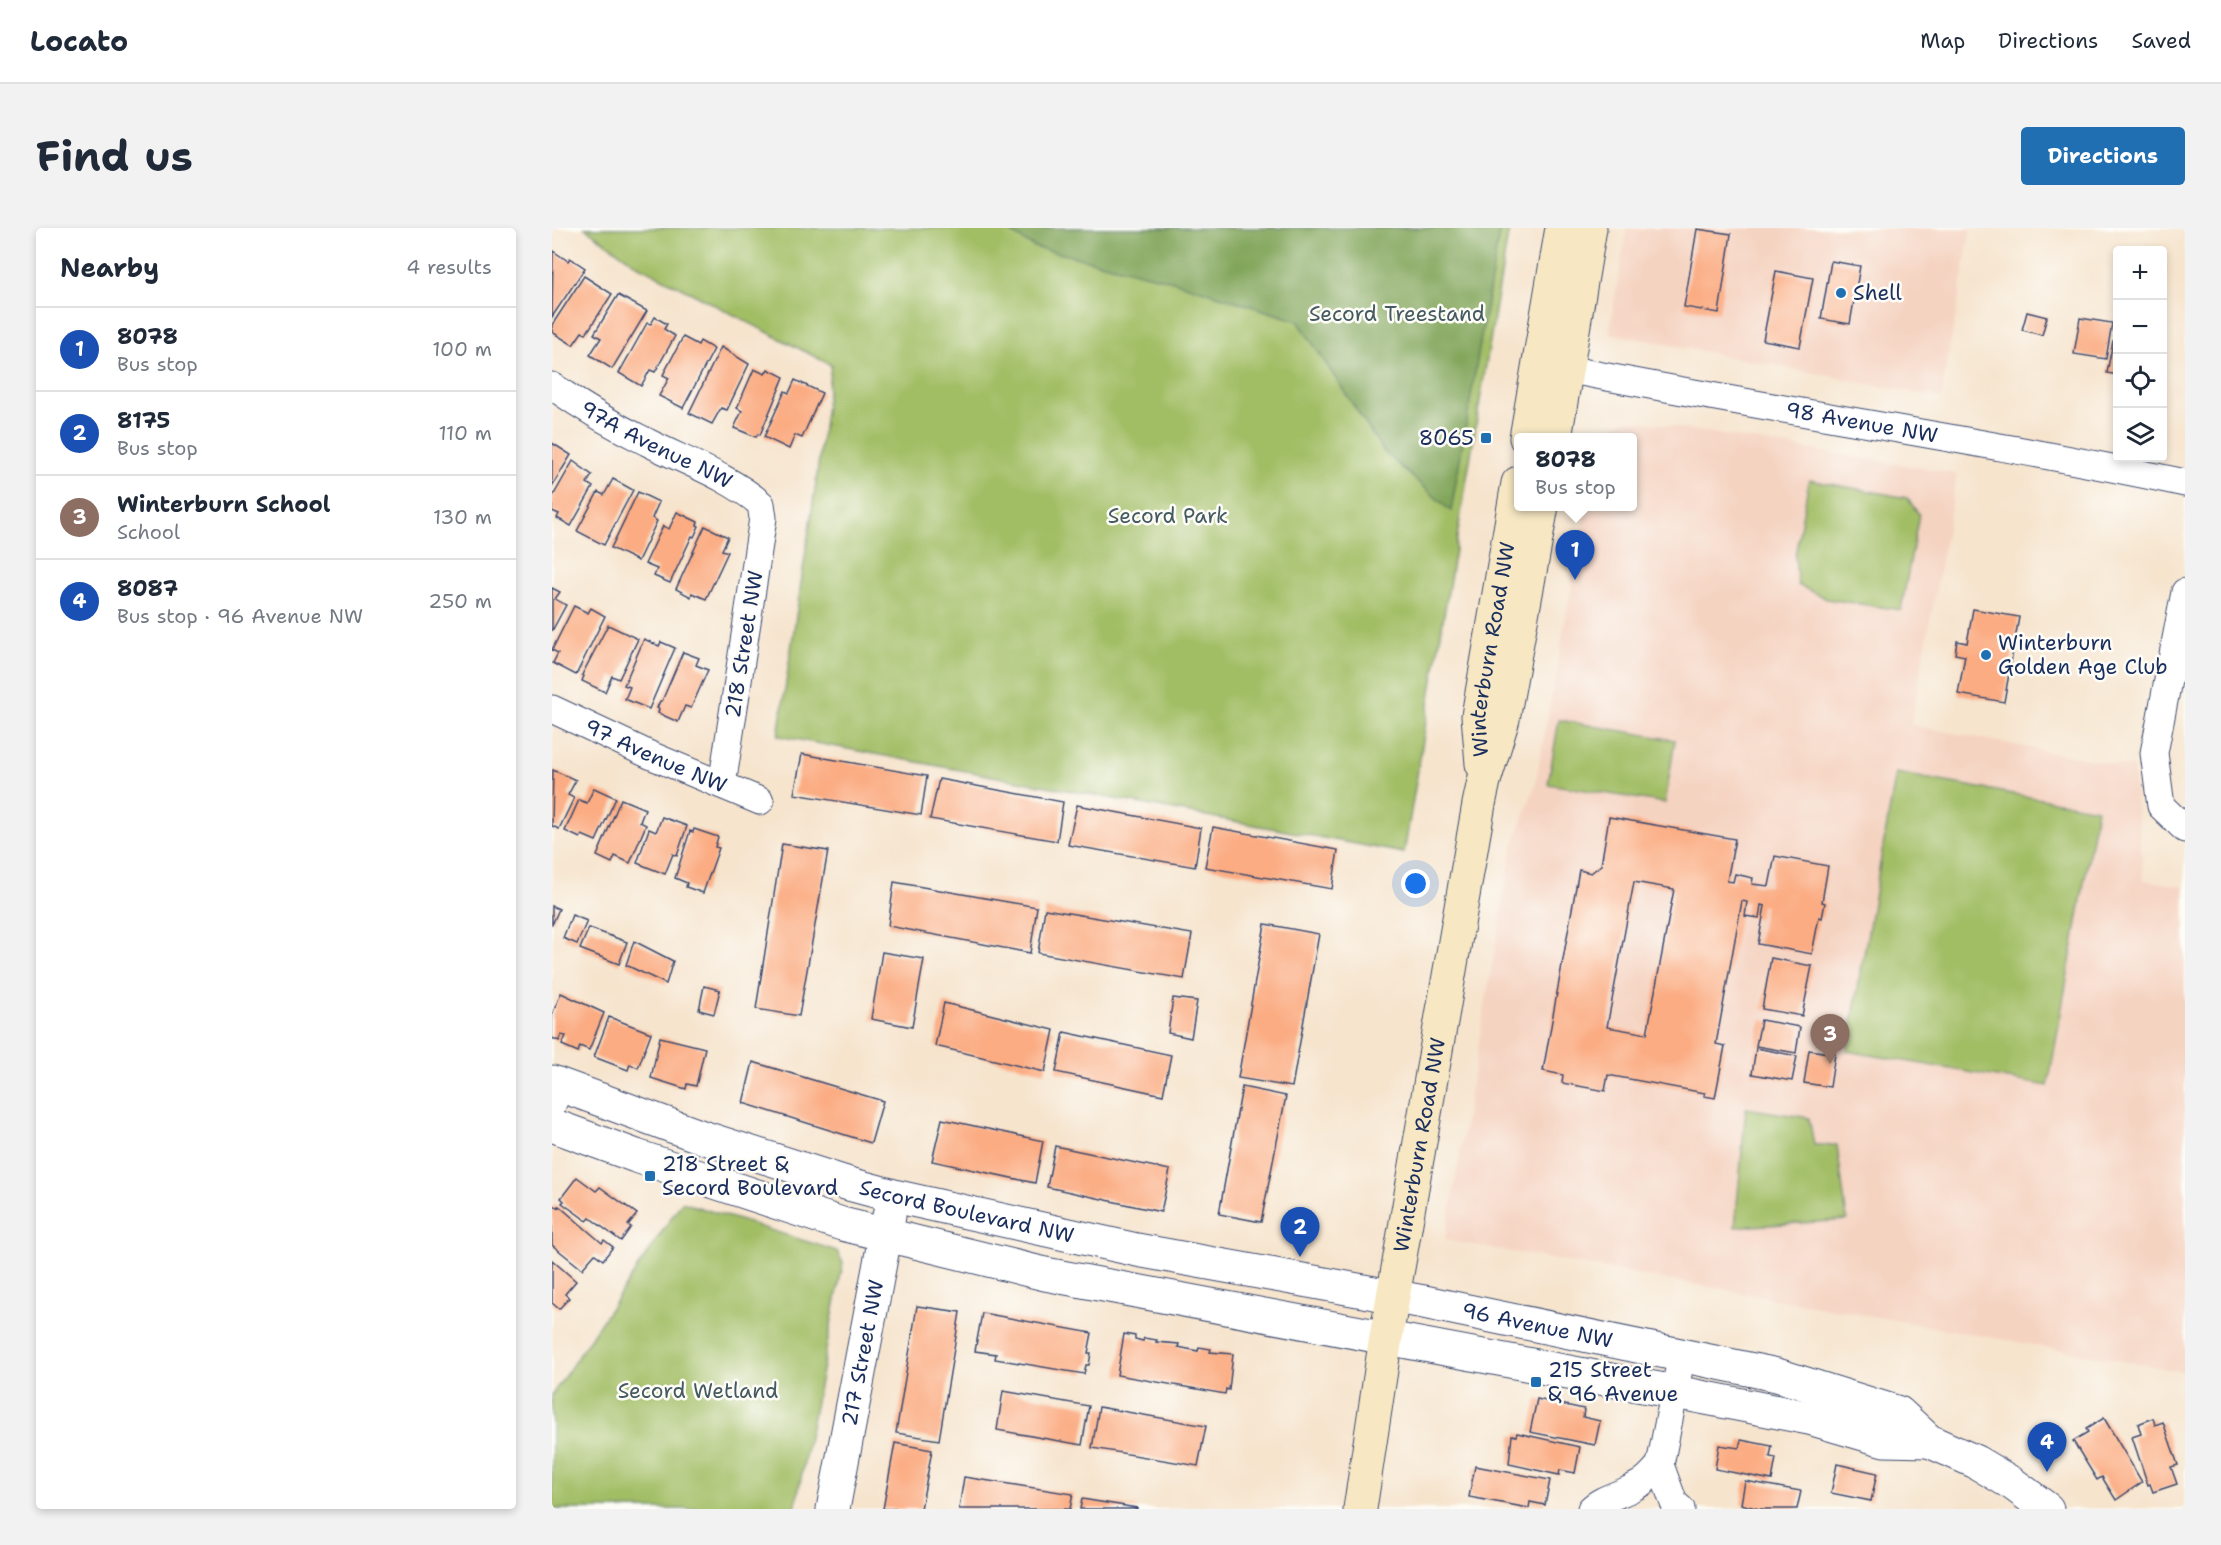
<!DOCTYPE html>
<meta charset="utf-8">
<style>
body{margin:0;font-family:"Shantell Sans",sans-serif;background:#f2f2f3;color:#1f2937}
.controls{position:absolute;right:18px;top:18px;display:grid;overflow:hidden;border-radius:6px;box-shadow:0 3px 9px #0003}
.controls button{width:54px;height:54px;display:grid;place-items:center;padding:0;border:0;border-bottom:2px solid #e0e1e3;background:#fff;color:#1f2937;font:30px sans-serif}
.you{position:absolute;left:864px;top:656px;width:21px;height:21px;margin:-15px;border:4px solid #fff;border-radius:50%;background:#1a73e8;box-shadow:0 0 0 9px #1a73e833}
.badge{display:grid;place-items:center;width:39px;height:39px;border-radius:50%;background:#1f6fb2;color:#fff;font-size:20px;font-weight:700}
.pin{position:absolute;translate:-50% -50px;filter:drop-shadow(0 2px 3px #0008)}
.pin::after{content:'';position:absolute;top:32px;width:21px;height:18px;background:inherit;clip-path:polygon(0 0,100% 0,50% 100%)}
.popup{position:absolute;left:962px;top:205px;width:123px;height:78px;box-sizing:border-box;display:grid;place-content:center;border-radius:6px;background:#fff;filter:drop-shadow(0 2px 4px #0005);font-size:20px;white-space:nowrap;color:#747a83}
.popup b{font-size:22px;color:#1f2937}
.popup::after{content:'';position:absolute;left:50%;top:100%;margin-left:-12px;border:12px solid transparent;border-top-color:#fff}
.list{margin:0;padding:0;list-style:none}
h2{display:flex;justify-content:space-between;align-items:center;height:78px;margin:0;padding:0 24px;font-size:26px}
h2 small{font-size:20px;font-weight:400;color:#747a83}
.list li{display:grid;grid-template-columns:39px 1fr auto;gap:18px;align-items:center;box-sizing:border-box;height:84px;padding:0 24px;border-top:2px solid #e0e1e3}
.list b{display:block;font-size:22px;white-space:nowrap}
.list p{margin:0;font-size:20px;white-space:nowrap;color:#747a83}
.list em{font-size:20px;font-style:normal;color:#747a83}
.icon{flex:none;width:33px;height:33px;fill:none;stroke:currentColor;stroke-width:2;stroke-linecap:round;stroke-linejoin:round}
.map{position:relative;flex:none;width:1633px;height:1281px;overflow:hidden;border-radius:6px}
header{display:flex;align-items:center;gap:36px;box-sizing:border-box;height:84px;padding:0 30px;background:#fff;border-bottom:2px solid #e0e1e3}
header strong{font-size:28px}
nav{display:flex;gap:33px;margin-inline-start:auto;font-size:21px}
.intro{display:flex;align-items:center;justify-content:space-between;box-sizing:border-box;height:144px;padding:0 36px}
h1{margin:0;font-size:42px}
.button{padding:15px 27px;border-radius:6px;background:#1f6fb2;color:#fff;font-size:21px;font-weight:700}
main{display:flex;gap:36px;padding:0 36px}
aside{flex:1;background:#fff;border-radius:6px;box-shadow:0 3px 9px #0003}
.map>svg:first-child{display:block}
.built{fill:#f5d3c1}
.green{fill:#a2be65;stroke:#5e7662;stroke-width:1.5}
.forest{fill:#81a55a;stroke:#4e6a5c;stroke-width:1.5}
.building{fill:#fbac82;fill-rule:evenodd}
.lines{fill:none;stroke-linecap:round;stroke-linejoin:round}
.minor-casing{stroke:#3c4a6f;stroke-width:29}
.tertiary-casing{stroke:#3c4a6f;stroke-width:35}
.secondary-casing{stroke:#3c4a6f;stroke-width:35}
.minor{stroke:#fff;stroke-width:27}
.tertiary{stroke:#fff;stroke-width:33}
.secondary{stroke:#f7e8c3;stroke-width:33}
.poi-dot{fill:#1f6fb2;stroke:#fdfcf7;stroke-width:2}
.labels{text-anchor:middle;stroke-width:5;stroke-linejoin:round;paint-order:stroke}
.poi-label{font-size:21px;fill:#1b2f5e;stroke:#fdfcf7;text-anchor:start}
.park-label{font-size:21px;fill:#445a60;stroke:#fdfcf7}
.street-label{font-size:21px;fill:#1b2f5e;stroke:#fdfcf7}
</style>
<header>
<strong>Locato</strong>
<nav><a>Map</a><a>Directions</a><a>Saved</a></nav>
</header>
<div class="intro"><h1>Find us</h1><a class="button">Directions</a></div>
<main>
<aside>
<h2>Nearby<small>4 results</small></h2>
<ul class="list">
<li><span class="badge" style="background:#1a4fb4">1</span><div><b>8078</b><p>Bus stop</p></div><em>100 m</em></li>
<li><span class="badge" style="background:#1a4fb4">2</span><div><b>8175</b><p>Bus stop</p></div><em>110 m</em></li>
<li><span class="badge" style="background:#8d6e63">3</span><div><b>Winterburn School</b><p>School</p></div><em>130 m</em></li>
<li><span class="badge" style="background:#1a4fb4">4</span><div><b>8087</b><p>Bus stop · 96 Avenue NW</p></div><em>250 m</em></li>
</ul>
</aside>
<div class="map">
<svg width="1633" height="1281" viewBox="0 0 1633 1281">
<rect width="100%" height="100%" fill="#fdfcf7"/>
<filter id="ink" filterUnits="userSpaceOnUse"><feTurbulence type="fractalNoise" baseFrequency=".0167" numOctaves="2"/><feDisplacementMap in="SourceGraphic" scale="12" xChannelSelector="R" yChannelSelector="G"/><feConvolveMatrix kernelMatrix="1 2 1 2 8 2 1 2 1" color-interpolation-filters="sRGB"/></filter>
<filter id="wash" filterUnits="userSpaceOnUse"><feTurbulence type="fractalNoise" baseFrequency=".008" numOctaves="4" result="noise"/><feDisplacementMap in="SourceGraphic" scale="24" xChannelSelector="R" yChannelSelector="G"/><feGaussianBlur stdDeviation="1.35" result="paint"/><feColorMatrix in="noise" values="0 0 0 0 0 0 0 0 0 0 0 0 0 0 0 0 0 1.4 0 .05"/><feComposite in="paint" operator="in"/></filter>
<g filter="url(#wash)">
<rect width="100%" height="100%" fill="#f6e4cd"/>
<g class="built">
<polygon points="1075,0 1419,0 1389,170 1057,105"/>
<polygon points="1075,191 1405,246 1359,497 1581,540 1592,652 1633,659 1633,1144 893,1012 960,621 983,558 1034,279 1080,278 1080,210 1046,209 1047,206"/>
</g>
<g class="green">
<polygon points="33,0 957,0 852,625 226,508 263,262 279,137 85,37"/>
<polygon points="1257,252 1355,270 1367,286 1349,382 1275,371 1246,357 1243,328"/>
<polygon points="1007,492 1123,512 1113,575 996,556"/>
<polygon points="1344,545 1545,581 1496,858 1295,823"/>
<polygon points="1194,880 1257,890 1262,917 1285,917 1295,992 1183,999"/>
<polygon points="130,974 285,1023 291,1035 243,1281 0,1281 0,1167"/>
</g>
<polygon class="forest" points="452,0 948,0 899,283 832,224 746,93 621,53 482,19"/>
<g id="blocks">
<g class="building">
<polygon points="1145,1 1179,6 1167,85 1132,79"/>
<polygon points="1,23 16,33 18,30 33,40 0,89"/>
<polygon points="1279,33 1308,38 1298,96 1269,91"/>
<polygon points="1224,43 1261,50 1248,119 1211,112"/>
<polygon points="32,48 60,66 34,106 30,104 21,117 0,104 0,97"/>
<polygon points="66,67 95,83 60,141 38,127 49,110 42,106"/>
<polygon points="1475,84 1495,89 1490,107 1470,102"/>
<polygon points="103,89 115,96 112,101 123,108 103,144 98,142 89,158 67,145 95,95 99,96"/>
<polygon points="1528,90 1560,95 1554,131 1522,126"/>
<polygon points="131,109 146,117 148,113 162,121 131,180 107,168 117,150 111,147"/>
<polygon points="1561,113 1566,113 1566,147 1555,145"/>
<polygon points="169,119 197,136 175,182 169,180 160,196 137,185"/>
<polygon points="202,141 213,146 216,141 232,149 208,207 206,206 204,209 182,200 190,183 185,180"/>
<polygon points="243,152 270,165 250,210 243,207 237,221 212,209 233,163 237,165"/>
<polygon points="0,215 19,227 0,258"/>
<polygon points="21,233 40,247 35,255 41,259 19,298 5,290 7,286 0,283 0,270"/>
<polygon points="61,251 81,262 52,317 25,303 46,264 52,267"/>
<polygon points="86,264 107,274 100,290 105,293 86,333 59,320"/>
<polygon points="125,284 146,294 145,297 147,298 142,309 140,308 118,355 102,348 105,341 93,336 111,298 117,301"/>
<polygon points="153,298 176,309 170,322 176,324 154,371 140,365 139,369 124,361"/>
<polygon points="0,360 8,364 3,371 14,377 0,403"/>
<polygon points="22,378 36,385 39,380 53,388 24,447 1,435 6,425 0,422"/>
<polygon points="1421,381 1467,389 1452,474 1406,466 1413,428 1403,426 1405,413 1415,415"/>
<polygon points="56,397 86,411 67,451 60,448 53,464 30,453 32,448 30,447"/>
<polygon points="92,411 107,418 109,414 123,420 97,481 73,471 78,459 72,457"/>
<polygon points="131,424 147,430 144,437 156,442 139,480 133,478 126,494 106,485 107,481 105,480 108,473 110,473"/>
<polygon points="250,526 375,548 369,587 242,566"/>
<polygon points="1,542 24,552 16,567 22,570 7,601 0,598"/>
<polygon points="387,551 511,574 505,613 378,591"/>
<polygon points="42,560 64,570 44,613 30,607 28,610 13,603 27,572 35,575"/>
<polygon points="69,571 93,581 88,594 94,597 78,635 63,628 60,635 45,628"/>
<polygon points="525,577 649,600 643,639 516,617"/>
<polygon points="110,589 135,598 125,628 121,626 113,646 85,635 97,601 104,604"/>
<path d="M1057 589 1183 611 1175 653 1181 654 1183 646 1201 650 1200 656 1217 658 1223 628 1276 638 1270 674 1273 675 1270 690 1267 689 1260 726 1206 716 1213 678 1209 677 1207 690 1193 688 1195 674 1190 673 1164 816 1173 818 1163 870 1152 868 1153 865 1056 847 1053 863 1010 855 1011 847 991 843 1027 642 1039 645 1049 637ZM1082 654 1122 661 1095 806 1055 799Z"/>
<polygon points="661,599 786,622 780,661 653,639"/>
<polygon points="142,601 166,609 163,619 167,620 151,665 134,659 135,655 123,650 138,603 141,604"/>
<polygon points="230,616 276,623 247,788 204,781"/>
<polygon points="342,654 485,679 478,725 336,698"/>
<polygon points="0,678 7,681 0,697"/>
<polygon points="493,681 640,706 632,751 486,725"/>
<polygon points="20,687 35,693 25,716 11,710"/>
<polygon points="713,696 767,706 740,859 686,850"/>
<polygon points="37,700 75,714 67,736 28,721"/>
<polygon points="82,713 121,733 114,756 74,737"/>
<polygon points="330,724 372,731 360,799 319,791"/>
<polygon points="1219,730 1260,738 1250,788 1210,781"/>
<polygon points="152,758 168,762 162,786 147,782"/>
<polygon points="9,765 52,785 37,822 28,818 26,824 10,817 14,808 9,807 7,813 0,810 0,787"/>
<polygon points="621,770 645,773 639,810 616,805"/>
<polygon points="392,775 502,802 493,844 383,818"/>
<polygon points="57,789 99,805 86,840 78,836 76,842 42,829"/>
<polygon points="1209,792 1248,799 1244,825 1204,818"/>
<polygon points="512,804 619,827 611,867 504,844"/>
<polygon points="108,809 153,820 144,858 135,856 134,861 99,850"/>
<polygon points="1204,820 1245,828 1240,853 1200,846"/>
<polygon points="1257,822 1283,826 1278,859 1252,855"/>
<polygon points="201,834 331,873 319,915 191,875"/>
<polygon points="690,859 734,868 709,994 667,986"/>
<polygon points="390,891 491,913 483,955 380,933"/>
<polygon points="503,918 618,942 609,984 495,959"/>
<polygon points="25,949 44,963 48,959 85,986 76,997 79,999 69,1013 38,990 35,993 10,975 12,973 9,970"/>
<polygon points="2,977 6,980 7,978 50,1015 52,1012 61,1019 51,1032 43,1026 30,1041 0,1017 0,980"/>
<polygon points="0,1032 24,1053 13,1066 17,1070 7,1081 0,1075"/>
<polygon points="365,1078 408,1084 387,1212 344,1205"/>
<polygon points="430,1085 540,1105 536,1125 539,1125 537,1137 534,1137 532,1146 443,1131 444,1126 423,1123"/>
<polygon points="572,1106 583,1108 583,1111 591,1113 592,1110 605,1112 604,1114 627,1116 626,1119 646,1123 647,1119 659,1121 658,1124 681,1126 677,1162 674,1161 673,1166 565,1147"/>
<polygon points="451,1163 537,1178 530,1217 445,1202"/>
<polygon points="985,1171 1032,1181 1031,1189 1048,1193 1043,1217 978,1204"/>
<polygon points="547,1179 654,1198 646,1238 540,1220"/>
<polygon points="1552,1190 1590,1254 1564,1272 1550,1249 1545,1252 1521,1213 1536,1204 1534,1201"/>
<polygon points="1601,1190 1603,1197 1611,1194 1626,1237 1619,1239 1625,1256 1601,1264 1598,1256 1596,1257 1580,1209 1589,1206 1586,1196"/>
<polygon points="965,1205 1028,1219 1023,1245 1008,1242 1007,1247 957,1236 960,1207 964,1208"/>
<polygon points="1189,1212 1220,1218 1218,1229 1224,1230 1220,1252 1163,1241 1167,1217 1187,1220"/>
<polygon points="343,1215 380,1222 369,1281 331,1281"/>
<polygon points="1285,1236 1325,1245 1319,1273 1279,1265"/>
<polygon points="923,1238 998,1252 993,1277 978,1274 977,1280 917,1269"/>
<polygon points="412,1249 521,1266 518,1281 407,1281"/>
<polygon points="1193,1253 1249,1263 1245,1281 1207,1281 1189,1276"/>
<polygon points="530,1271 585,1280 585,1281 528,1281"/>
</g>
</g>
</g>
<g filter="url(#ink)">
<use href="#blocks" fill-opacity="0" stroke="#3c4a6f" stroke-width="1.5"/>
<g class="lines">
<defs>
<g id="minor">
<path id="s1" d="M994 137C1206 180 1421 210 1633 255"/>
<path id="s2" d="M0 158C30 179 62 198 95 214 134 234 176 248 209 276L211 290 170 557"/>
<polyline points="1633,364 1602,525 1609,578 1633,601"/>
<path id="s3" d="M0 481 98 527 208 573"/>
<polyline points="0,877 9,858"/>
<path d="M1039 1281C1050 1270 1068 1267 1082 1259 1093 1254 1100 1246 1108 1237"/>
<polyline points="1129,1281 1122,1275 1108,1237 1130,1126"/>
</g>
<g id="tertiary">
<path id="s4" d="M0 854 150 909 297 956 342 968 585 1022 872 1074 1225 1147 1347 1185 1377 1213 1424 1234 1461 1256 1495 1281"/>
<polyline points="0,897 84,928 290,996 493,1046 1123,1164 1257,1190 1332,1212 1377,1213"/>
<path id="s5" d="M281 1281 337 988"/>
</g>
<g id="secondary">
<polyline points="974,210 1010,0"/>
<polyline points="1003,210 1038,0"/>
<path id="s6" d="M930 536 926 488 966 255"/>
<path id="s7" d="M808 1281 834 1109 927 576 932 553 951 491 990 278"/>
</g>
</defs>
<use href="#minor" class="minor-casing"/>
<use href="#tertiary" class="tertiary-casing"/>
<use href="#secondary" class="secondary-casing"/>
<use href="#minor" class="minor"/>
<use href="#tertiary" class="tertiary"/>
<use href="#secondary" class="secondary"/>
</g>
</g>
<g class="poi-dot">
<circle cx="1289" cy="65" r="6"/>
<rect x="928" y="204" width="12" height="12" rx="3"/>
<circle cx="1434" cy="427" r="6"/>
<rect x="92" y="942" width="12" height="12" rx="3"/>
<rect x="978" y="1148" width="12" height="12" rx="3"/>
</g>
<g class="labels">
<g class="poi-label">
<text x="1301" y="72">Shell</text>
<text x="922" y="217" text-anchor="end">8065</text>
<text x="1446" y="422">Winterburn<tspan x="1446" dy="24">Golden Age Club</tspan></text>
<text x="110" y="943">218 Street &amp;<tspan x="110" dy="24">Secord Boulevard</tspan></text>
<text x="996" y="1149">215 Street<tspan x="996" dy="24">&amp; 96 Avenue</tspan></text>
</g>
<g class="park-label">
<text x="845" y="93">Secord Treestand</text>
<text x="616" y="295">Secord Park</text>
<text x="146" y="1170">Secord Wetland</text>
</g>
<g class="street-label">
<text dy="7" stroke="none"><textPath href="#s1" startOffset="321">98 Avenue NW</textPath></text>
<text dy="7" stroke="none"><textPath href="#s2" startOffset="120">97A Avenue NW</textPath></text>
<text transform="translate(192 416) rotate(-81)" y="7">218 Street NW</text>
<text dy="7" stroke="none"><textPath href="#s6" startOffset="116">Winterburn Road NW</textPath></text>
<text dy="7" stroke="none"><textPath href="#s3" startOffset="114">97 Avenue NW</textPath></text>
<text dy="7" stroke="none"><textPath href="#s7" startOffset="369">Winterburn Road NW</textPath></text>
<text dy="7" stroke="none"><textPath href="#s4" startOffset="435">Secord Boulevard NW</textPath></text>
<text dy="7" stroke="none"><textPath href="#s4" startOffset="1017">96 Avenue NW</textPath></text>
<text dy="7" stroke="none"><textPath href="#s5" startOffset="159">217 Street NW</textPath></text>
</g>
</g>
</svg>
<div class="controls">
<button>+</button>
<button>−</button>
<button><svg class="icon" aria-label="locate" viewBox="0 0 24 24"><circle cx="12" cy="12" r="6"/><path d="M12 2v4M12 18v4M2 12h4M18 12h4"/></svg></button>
<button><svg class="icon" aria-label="layers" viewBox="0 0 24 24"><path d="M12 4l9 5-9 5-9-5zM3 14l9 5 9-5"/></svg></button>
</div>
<div class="you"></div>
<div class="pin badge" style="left:1023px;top:352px;background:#1a4fb4">1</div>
<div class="popup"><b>8078</b>Bus stop</div>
<div class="pin badge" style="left:748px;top:1029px;background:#1a4fb4">2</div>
<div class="pin badge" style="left:1278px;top:836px;background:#8d6e63">3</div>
<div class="pin badge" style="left:1495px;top:1244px;background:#1a4fb4">4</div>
</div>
</main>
